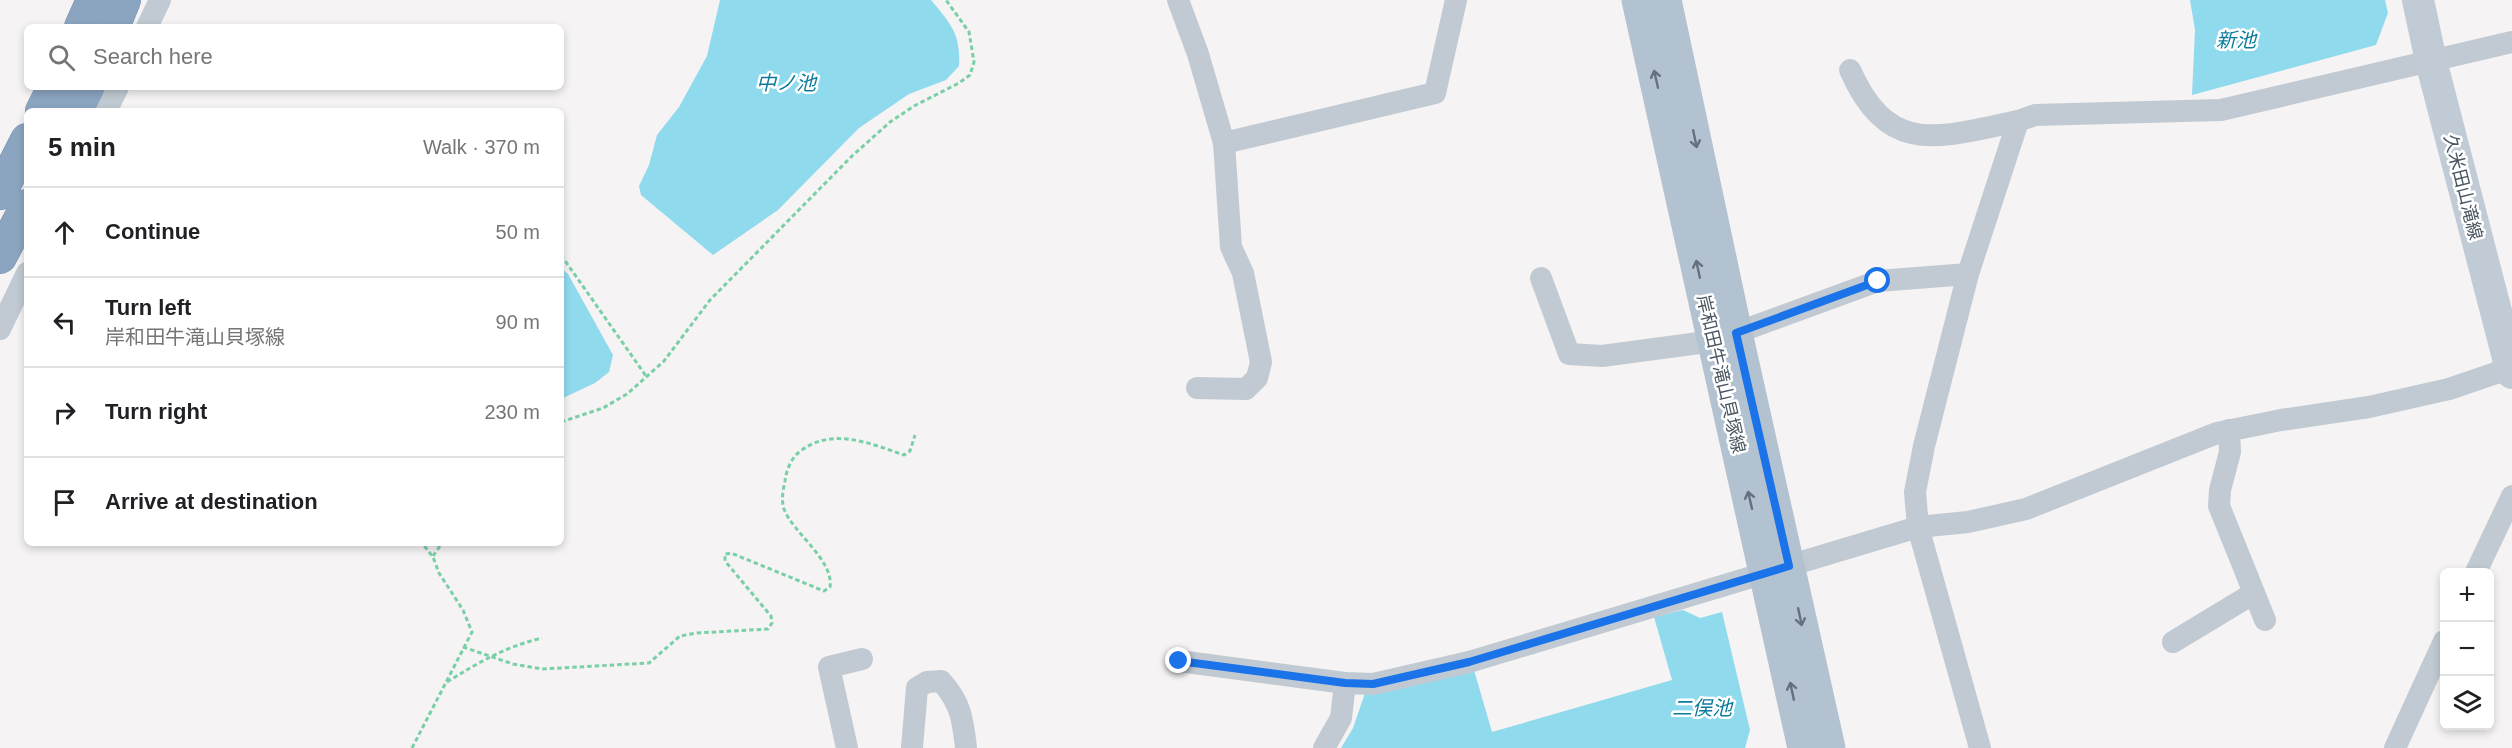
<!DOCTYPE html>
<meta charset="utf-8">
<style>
body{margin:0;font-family:Arial,"Noto Sans JP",sans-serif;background:#f6f6f6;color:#202124}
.controls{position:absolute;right:18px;bottom:18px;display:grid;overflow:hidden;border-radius:9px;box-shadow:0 3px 9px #0003}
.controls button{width:54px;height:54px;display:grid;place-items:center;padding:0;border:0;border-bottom:2px solid #e0e0e0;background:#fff;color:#202124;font:30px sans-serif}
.stop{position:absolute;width:18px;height:18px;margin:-14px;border:4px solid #1a73e8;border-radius:50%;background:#fff}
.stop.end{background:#1a73e8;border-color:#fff;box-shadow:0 2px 6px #0008}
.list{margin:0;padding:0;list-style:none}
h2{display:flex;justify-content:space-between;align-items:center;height:78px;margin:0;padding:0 24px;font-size:26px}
h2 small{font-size:20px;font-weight:400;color:#757577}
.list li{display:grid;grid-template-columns:39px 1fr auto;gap:18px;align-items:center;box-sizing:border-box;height:90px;padding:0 24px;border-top:2px solid #e0e0e0}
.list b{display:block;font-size:22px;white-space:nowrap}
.list p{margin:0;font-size:20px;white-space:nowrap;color:#757577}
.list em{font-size:20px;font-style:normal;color:#757577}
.icon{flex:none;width:33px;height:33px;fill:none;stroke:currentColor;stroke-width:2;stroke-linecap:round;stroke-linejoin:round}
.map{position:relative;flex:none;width:2512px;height:748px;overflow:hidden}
.search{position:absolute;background:#fff;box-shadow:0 3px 9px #0003;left:24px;top:24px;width:540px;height:66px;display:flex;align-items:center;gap:15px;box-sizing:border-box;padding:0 21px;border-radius:9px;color:#757577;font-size:22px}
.panel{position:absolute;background:#fff;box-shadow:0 3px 9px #0003;left:24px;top:108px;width:540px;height:438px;border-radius:9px}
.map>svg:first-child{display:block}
.water{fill:#90daee}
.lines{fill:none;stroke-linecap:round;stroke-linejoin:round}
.highway-casing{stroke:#7690ad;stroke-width:34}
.path{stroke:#7ad0a6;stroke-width:3;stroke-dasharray:4.5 3;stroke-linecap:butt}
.street{stroke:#c1cad2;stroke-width:22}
.secondary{stroke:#c1cbd6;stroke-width:32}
.primary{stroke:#b3c2d1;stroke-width:33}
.highway{stroke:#8ba5c1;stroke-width:33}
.oneway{stroke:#64717d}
.route{stroke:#1a73e8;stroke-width:8}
.labels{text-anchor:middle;stroke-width:5;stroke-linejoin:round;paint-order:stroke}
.street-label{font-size:18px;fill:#4a5661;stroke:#fff}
.water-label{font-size:20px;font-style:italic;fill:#0c7c9b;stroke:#fff}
</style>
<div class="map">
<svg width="2512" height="748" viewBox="0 0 2512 748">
<rect width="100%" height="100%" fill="#f5f3f3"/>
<g class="water">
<path d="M720 0H931C951 24 961 34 959 66L946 80 909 94 859 128 778 210 713 255 641 195 639 186 649 165 657 135 679 107 707 56Z"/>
<polygon points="2190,0 2385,0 2388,13 2376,45 2192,95 2195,30"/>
<polygon points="561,268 568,274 613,355 609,372 595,383 561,399"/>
<polygon points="1683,610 1700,618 1722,612 1750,730 1745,748 1341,748 1353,728 1365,693 1474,670 1492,732 1672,680 1654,617"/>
</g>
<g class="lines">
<defs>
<g id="highway">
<polyline points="81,27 93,0"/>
<polyline points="113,27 124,0"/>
<polyline points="42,111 54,87"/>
<polyline points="76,111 88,87"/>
<polyline points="0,193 27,140"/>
<polyline points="0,257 27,206"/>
</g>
</defs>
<use href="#highway" class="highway-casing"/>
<g class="path">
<polyline points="561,255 646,376"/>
<polyline points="561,422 603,408 627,394 664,361 710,300 852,156 890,122 914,106 959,83 970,75 974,62 969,32 946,0"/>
<polyline points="433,556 442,543"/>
<path d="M463 647 513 664 542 669 649 663 680 636 697 633 768 629 772 623 771 616 725 561V554L731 553 824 591 830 587C834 560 793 533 784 509 781 500 783 490 785 481 786 471 791 459 798 453 830 426 869 443 904 455L910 451 915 435"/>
<path d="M447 682C479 662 505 647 542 638"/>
<polyline points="412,748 472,632 463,610 439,573 433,557 422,543"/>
</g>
<g class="street">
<polyline points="1178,0 1198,54 1224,143 1231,247 1243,273 1261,362 1257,378 1246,389 1197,388"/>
<polyline points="147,27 160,0"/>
<path d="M1850 70C1889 158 1940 137 2018 121"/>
<polyline points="106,111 118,87"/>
<polyline points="1224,143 1435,93 1456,0"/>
<polyline points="1541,278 1569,354 1602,356 1714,341"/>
<polyline points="0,329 27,273"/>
<polyline points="1736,333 1878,281 1968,274"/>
<polyline points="2229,430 2230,452 2220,490 2219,506 2265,620"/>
<polyline points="2476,572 2512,496"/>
<polyline points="2173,642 2254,593"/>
<polyline points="1179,661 1345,683 1373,684 1469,662 1918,527 1968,522 2026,509 2217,433 2281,420 2369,407 2449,389 2496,373 2512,362"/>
<polyline points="847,748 829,667 862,659"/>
<path d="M912 748 917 688 927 682 941 681C961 703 963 720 966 748"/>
<polyline points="1324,748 1341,718 1345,683"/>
<polyline points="1980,748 1918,527 1915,492 1924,446 1968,274 2018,121 2035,115 2221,110 2512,42"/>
<polyline points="2395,748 2444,641"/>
</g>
<polyline class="secondary" points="2418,0 2431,61 2512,373"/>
<g class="primary">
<polyline points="1638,0 1804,748"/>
<polyline points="1665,0 1736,333 1829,748"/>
</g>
<use href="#highway" class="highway"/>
</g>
<defs><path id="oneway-shaft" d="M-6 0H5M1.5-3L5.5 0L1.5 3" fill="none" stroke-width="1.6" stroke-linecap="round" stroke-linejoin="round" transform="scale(1.5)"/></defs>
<g class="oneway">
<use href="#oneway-shaft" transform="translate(1656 79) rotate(-103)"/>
<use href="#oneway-shaft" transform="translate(1695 139) rotate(78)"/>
<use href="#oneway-shaft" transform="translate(1698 269) rotate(-102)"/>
<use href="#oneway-shaft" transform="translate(1750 500) rotate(-103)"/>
<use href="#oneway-shaft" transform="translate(1800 617) rotate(78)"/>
<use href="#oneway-shaft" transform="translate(1792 691) rotate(-102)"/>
</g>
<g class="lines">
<polyline class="route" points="1179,661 1345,683 1373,684 1469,662 1789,566 1736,333 1878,281"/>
</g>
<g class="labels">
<g class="street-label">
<text transform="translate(2463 187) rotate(76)" y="6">久米田山滝線</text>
<text transform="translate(1721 374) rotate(77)" y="6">岸和田牛滝山貝塚線</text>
</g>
<g class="water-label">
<text x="2236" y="47">新池</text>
<text x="786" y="90">中ノ池</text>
<text x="1702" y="715">二俣池</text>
</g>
</g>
</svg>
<div class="controls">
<button>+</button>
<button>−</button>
<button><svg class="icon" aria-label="layers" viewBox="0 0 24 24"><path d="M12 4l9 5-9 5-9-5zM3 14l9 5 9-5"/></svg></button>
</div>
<div class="stop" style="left:1878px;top:281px"></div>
<div class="stop end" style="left:1179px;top:661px"></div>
<div class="search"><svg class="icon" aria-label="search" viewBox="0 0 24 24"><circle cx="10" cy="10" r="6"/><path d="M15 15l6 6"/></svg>Search here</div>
<section class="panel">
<h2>5 min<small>Walk · 370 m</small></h2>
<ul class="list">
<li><svg class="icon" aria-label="ahead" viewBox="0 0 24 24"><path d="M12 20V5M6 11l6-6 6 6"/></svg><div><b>Continue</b></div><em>50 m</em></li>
<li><svg class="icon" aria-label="left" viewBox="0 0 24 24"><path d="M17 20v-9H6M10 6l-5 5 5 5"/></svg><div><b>Turn left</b><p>岸和田牛滝山貝塚線</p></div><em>90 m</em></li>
<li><svg class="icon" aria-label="right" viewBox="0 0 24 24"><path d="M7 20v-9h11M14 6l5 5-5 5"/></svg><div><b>Turn right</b></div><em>230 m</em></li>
<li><svg class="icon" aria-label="arrive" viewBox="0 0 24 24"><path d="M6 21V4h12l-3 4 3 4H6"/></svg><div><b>Arrive at destination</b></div></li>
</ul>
</section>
</div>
